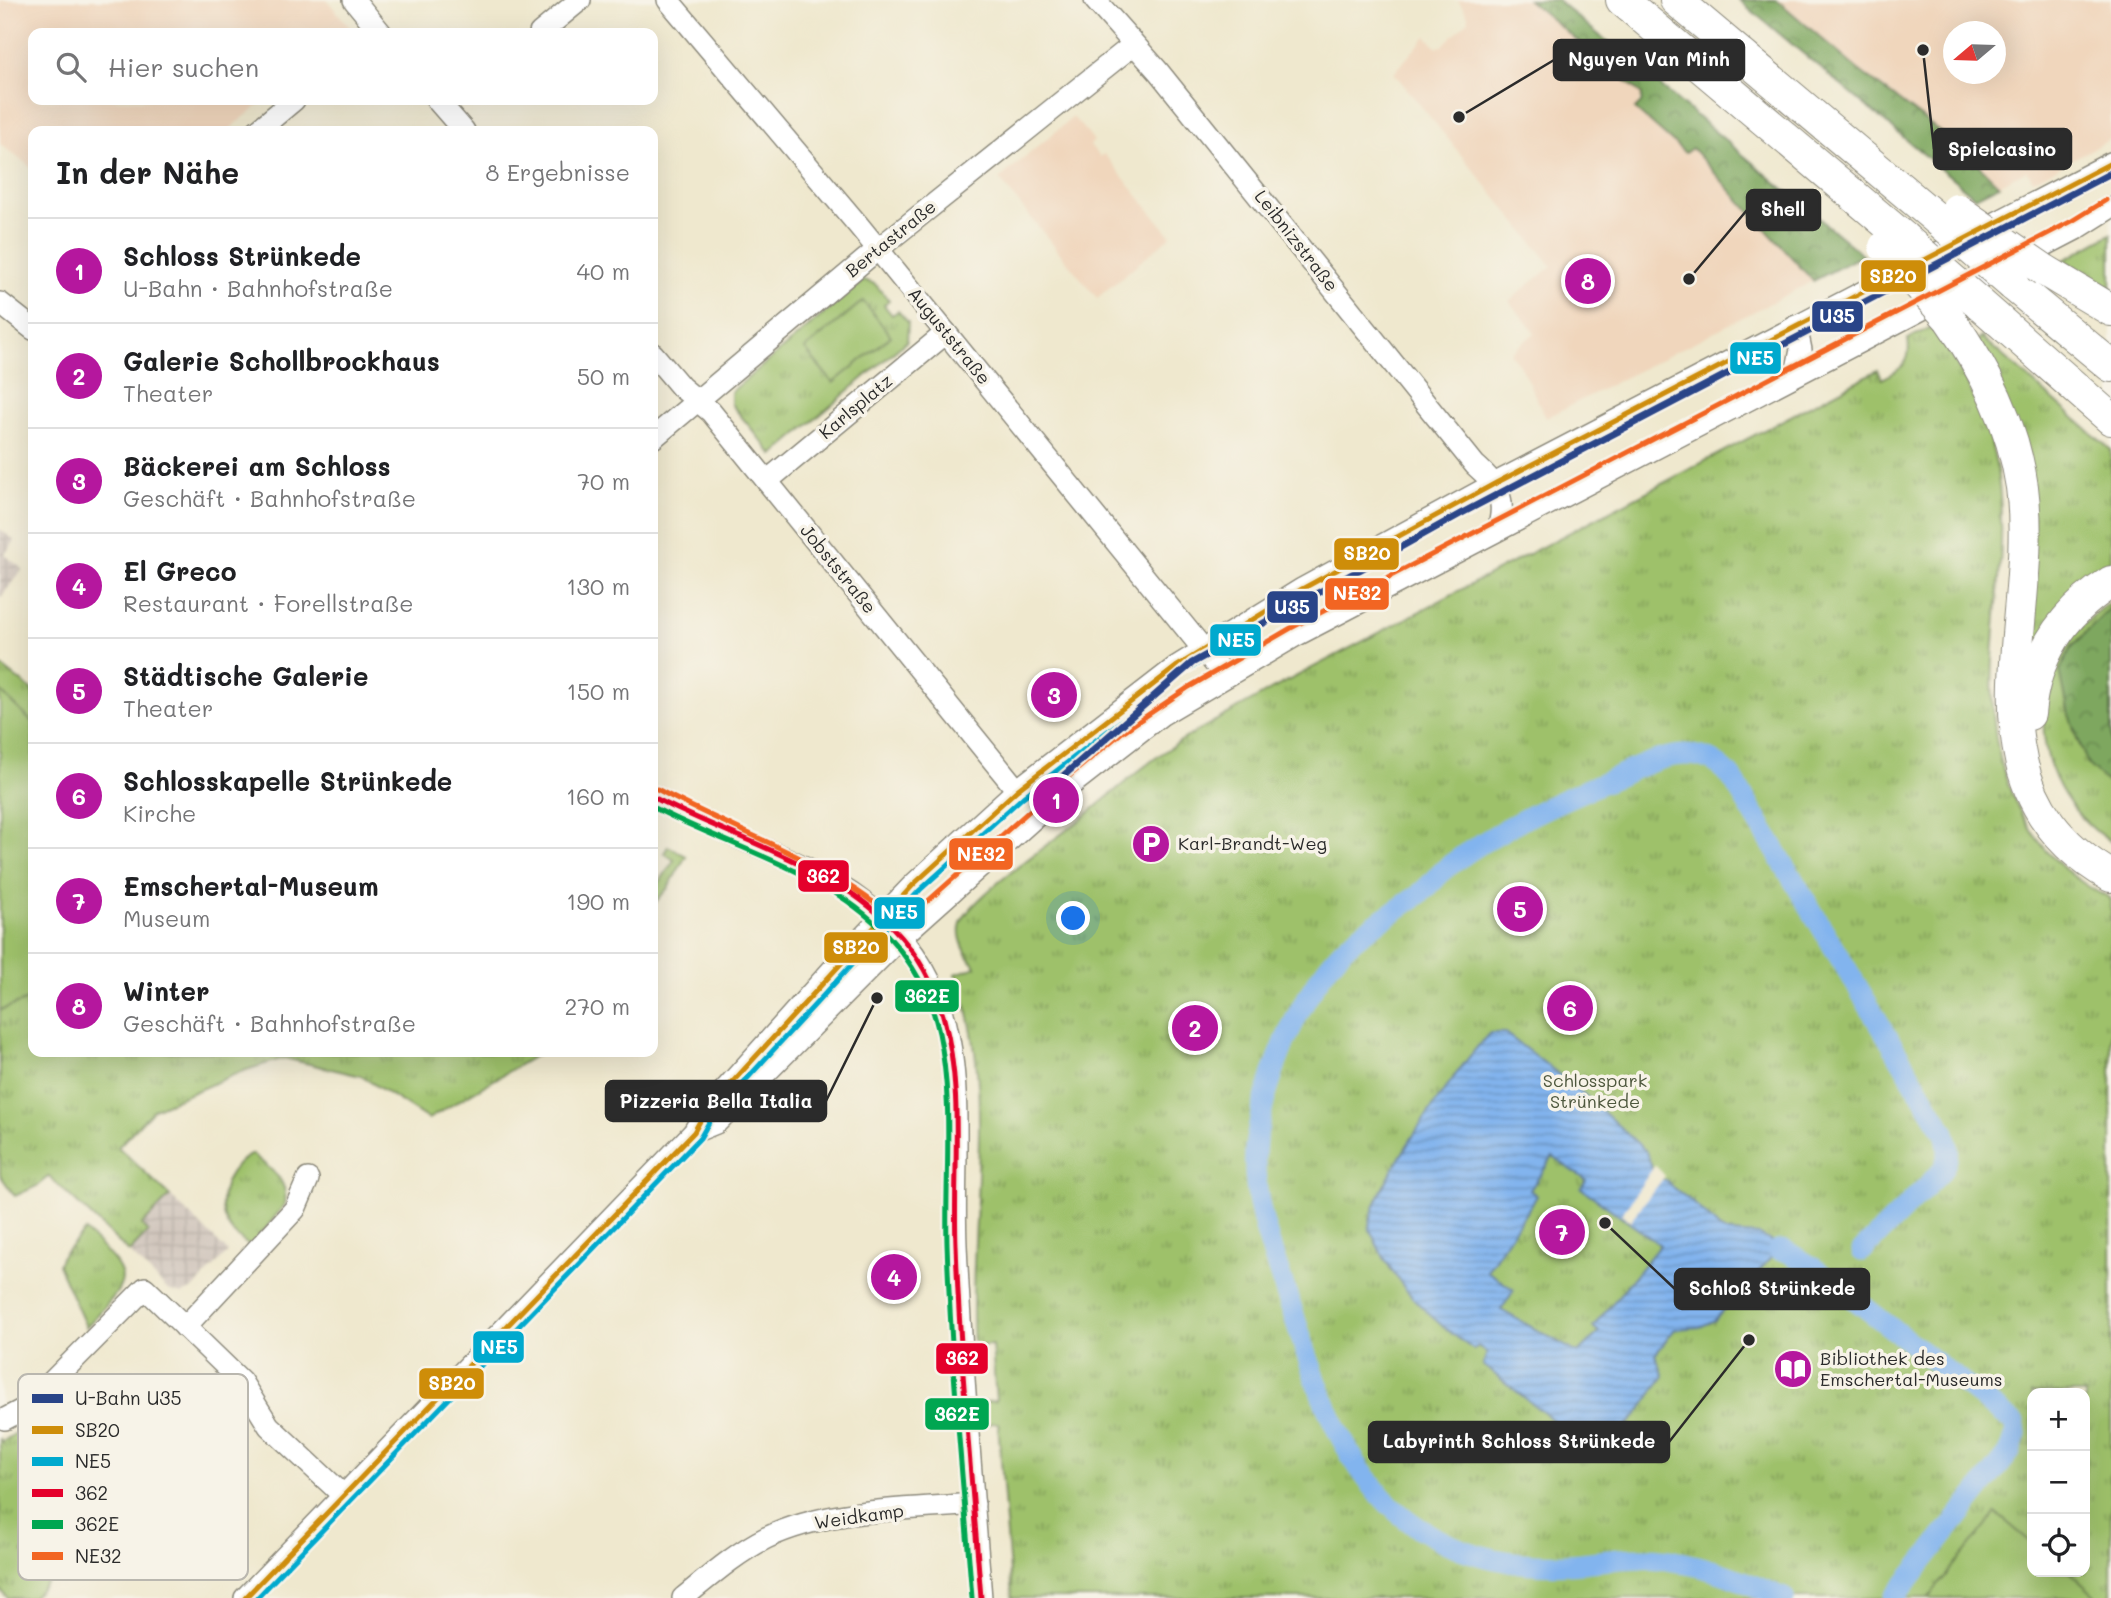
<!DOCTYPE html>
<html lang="de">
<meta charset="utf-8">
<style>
body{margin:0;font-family:Mali,sans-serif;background:#f2f2f2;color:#202124}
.controls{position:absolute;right:21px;bottom:21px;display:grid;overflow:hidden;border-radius:14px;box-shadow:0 7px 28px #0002}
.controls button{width:63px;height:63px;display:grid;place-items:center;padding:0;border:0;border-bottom:2px solid #e0e0e0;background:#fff;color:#202124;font:35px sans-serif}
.compass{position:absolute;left:1943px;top:21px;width:63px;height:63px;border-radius:50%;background:#fff;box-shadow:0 7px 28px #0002;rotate:251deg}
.you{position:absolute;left:1074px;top:919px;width:24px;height:24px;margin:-18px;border:5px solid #fff;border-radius:50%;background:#1a73e8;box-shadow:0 0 0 10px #1a73e833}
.badge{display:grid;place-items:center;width:46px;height:46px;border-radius:50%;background:#b5179e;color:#fff;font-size:23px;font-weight:700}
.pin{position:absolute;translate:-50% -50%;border:4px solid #fff;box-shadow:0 2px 7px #0006}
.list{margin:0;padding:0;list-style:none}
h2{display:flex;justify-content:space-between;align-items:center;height:91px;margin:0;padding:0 28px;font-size:30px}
h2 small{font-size:23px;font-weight:400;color:#757577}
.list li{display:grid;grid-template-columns:46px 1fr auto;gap:21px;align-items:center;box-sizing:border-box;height:105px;padding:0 28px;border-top:2px solid #e0e0e0}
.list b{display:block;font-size:26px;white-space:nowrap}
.list p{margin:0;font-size:23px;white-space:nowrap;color:#757577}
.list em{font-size:23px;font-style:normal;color:#757577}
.icon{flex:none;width:38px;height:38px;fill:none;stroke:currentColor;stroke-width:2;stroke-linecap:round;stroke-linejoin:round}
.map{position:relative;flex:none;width:2111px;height:1598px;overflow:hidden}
.search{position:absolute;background:#fff;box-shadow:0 7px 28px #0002;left:28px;top:28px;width:630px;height:77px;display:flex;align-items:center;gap:18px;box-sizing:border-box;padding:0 24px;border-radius:14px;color:#757577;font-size:26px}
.panel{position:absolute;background:#fff;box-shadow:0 7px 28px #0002;left:28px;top:126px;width:630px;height:931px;border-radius:14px}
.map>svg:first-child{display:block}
.built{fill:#f0d6bc;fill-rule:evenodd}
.industrial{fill:url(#industrial-grid)}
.grass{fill:url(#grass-tufts);stroke:#64764b;stroke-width:2;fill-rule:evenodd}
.forest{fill:url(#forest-crowns);stroke:#546945;stroke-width:2}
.garden{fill:#9ec16b;stroke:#64764b;stroke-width:2}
.water{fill:url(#water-rules);stroke:#56708c;stroke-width:2;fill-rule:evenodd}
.pier{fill:#efe8ce}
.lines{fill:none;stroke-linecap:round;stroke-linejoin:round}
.canal{stroke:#82b4ee;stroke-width:21}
.minor-casing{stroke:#8d8a7c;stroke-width:24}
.highway-casing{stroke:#8d8a7c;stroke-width:34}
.minor{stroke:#fff;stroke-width:21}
.highway{stroke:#fff;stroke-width:32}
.highway-bridge-casing{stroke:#8d8a7c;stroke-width:34;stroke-linecap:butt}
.highway-bridge{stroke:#fff;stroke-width:32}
.bus-1-casing{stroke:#f7f3e8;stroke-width:10}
.bus-2-casing{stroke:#f7f3e8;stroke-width:10}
.bus-3-casing{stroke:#f7f3e8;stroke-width:10}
.bus-4-casing{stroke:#f7f3e8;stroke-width:10}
.bus-5-casing{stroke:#f7f3e8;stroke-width:10}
.bus-1{stroke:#ce8d09;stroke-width:5}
.bus-2{stroke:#00a9ce;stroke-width:5}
.bus-3{stroke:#e4002b;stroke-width:5}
.bus-4{stroke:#00a651;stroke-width:5}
.bus-5{stroke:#f26522;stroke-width:5}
.metro-1-casing{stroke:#f7f3e8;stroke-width:12}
.metro-1{stroke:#294488;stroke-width:7}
.labels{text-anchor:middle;stroke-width:7;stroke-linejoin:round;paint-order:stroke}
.street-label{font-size:18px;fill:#2b2b2b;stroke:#f7f3e8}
.poi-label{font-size:18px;fill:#2b2b2b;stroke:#f7f3e8;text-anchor:start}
.park-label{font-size:18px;fill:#4e583e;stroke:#f7f3e8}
.key{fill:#f7f3e8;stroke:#bab7af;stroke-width:2}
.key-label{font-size:19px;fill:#2b2b2b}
.leader{fill:none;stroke:#2b2b2b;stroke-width:2.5}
.callout-dot{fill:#2b2b2b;stroke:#f7f3e8;stroke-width:2.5}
.callout{fill:#2b2b2b;stroke:#2b2b2b;stroke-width:2.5}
.callout-label{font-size:19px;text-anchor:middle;font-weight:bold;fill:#fff}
.line-badge{stroke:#f7f3e8;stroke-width:2.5}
.badge-label{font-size:19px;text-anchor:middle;font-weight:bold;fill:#fff}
</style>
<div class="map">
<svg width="2111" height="1598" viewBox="0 0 2111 1598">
<defs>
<pattern id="industrial-grid" width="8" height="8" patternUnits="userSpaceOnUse" patternTransform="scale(1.75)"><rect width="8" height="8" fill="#cec2b9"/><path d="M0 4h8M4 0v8" fill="none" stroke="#b1a79f"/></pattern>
<pattern id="grass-tufts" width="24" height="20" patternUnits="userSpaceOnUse" patternTransform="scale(1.75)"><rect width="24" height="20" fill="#9ec16b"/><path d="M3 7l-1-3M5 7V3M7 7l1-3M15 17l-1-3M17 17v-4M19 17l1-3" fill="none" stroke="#819d58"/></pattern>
<pattern id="forest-crowns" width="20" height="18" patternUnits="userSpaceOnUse" patternTransform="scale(1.75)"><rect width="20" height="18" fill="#7ea75f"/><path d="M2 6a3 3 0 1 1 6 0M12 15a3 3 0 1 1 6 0" fill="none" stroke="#67884f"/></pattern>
<pattern id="water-rules" width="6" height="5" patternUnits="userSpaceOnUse" patternTransform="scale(1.75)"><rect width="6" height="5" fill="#82b4ee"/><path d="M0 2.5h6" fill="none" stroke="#6b93c1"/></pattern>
</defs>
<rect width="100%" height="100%" fill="#f7f3e8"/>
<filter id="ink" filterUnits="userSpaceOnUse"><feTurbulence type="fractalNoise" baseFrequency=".0143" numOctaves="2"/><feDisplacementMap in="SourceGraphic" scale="14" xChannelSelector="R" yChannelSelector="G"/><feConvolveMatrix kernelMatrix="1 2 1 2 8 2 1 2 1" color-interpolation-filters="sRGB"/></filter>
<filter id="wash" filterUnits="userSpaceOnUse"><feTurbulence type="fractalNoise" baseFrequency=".00686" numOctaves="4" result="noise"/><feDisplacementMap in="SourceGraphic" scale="28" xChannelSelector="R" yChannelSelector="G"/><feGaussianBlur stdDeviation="1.57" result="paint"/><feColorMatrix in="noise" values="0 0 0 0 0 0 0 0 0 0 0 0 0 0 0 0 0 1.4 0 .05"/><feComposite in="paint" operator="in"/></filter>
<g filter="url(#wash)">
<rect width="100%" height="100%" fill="#efe8ce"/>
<g class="built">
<polygon points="0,0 327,0 351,29 346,33 33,33 33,100 265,100 227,131 33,131 33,169 0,144"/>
<polygon points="1458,0 1528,0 1642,94 1636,109 1685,153 1692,147 1813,281 1546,418 1522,369 1510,353 1535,333 1509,301 1552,266 1394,73 1426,36 1437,47 1442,46 1468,21 1468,16"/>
<path d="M1778 0H2111V139L2033 180 2027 170 1999 185 1959 146 1856 68ZM1954 32H1996V74H1954Z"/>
<polygon points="1073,117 1094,141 1090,145 1100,157 1104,154 1171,236 1097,298 999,179"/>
</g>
<g class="industrial">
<polygon points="0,529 15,541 4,555 23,569 0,598"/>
<polygon points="170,1196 228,1252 193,1289 182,1294 168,1290 129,1252 147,1233 141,1226"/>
</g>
<g class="grass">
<polygon points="2111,234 2111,288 2064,260"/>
<polygon points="864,280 875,284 889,300 884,305 892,315 898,311 908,322 907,341 773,455 731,404 731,392"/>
<path d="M1931 327C1965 371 1993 428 1999 485 2012 603 1960 718 2029 827 2049 858 2077 883 2111 899V1598H1012L998 1423 980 1424 979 1403 996 1401 992 1345 974 1346C967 1233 1000 1077 955 974L976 967C967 956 956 938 961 923 970 897 1061 836 1086 815 1118 789 1144 764 1179 742 1209 723 1242 707 1272 689L1878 370 1882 379C1902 369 1912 363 1908 339ZM2032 1393H2085V1572H2032Z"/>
<polygon points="1981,337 2111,450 2111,574 2028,672 2033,518 1976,343"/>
<path d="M2111 602V607L2071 648C2069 707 2063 742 2111 786V842C2021 783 2021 662 2111 602Z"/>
<polygon points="0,665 33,691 33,723 0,691"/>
<polygon points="668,846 686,856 668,888 653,905 653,892 674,860 664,853"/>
<polygon points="33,998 33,1052 541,1052 428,1119 361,1076 284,1058 240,1072 154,1109 118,1147 170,1196 142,1225 148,1232 129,1252 49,1176 37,1186 15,1196 0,1175 0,1010"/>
<path d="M252 1154C269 1168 289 1179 285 1204L251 1247C244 1242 235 1236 230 1229 212 1204 226 1166 252 1154Z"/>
<path d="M85 1231C135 1279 133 1277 86 1327L58 1265 61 1257Z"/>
<polygon points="60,1387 181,1503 145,1541 107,1504 75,1537 55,1518 23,1552 50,1579 32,1598 8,1598 0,1590 0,1438 2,1442 19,1431"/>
</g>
<g class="forest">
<polygon points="1528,0 1557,0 1863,255 1813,281 1692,148 1685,153 1635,109 1641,103 1642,94"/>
<polygon points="1739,0 1777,0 1856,68 1959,146 1999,185 1975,197"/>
<polygon points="2111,607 2111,786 2088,765 2069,715 2060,670 2071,648"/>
</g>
<g class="garden">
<polygon points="863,301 891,336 833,383 805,349"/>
<polygon points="0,691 33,723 33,998 0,1010"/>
<polygon points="1996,1513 2032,1543 2032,1572 2069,1572 2098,1598 1928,1598"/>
</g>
<path class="water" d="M1490 1033H1505L1577 1088 1646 1151 1653 1171 1698 1207 1719 1228 1728 1233 1759 1235 1776 1243 1778 1250 1715 1320 1700 1327 1675 1329 1655 1355 1664 1376C1643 1404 1618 1457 1577 1439L1483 1365 1487 1353 1478 1346 1474 1350C1426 1316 1394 1285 1370 1230 1364 1197 1464 1058 1490 1033ZM1553 1157 1586 1180 1581 1188 1660 1245 1593 1327 1599 1332 1578 1353 1501 1310 1514 1290 1487 1271 1537 1196 1530 1190Z"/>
<polygon class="pier" points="1655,1165 1665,1176 1630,1221 1621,1215"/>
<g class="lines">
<g class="canal">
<polyline points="1778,1250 1786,1251 1814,1268 2014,1423 2016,1434 2010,1452 1894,1598"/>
<path d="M1784 1598C1739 1579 1698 1561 1649 1558 1622 1557 1595 1562 1568 1564 1515 1567 1464 1557 1419 1528 1352 1486 1321 1400 1298 1328 1280 1270 1248 1203 1256 1141 1265 1080 1295 1005 1335 958 1360 929 1395 914 1423 891 1433 883 1440 872 1450 865 1501 827 1556 802 1614 778 1636 768 1660 756 1684 755 1706 754 1721 763 1734 781L1945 1133C1950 1149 1950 1158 1940 1173L1862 1251"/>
</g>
</g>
</g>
<g filter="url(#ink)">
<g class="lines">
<defs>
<g id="minor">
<polyline points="354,0 381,33"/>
<polyline points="668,0 859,226 1225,676"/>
<path d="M1095 0 1158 71 1475 465C1498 485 1507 499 1498 529"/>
<polyline points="540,33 580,0"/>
<polyline points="437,100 464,131"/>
<polyline points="257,131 294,100"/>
<polyline points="0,303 33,329"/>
<polyline points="653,354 681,387 711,412 1017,790"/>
<polyline points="1796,374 1801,350 1796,326"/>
<polyline points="653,438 878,249 1133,45"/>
<polyline points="767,481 946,333"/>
<path d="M653 797C726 840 817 859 881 917 914 946 940 991 948 1034 962 1103 953 1175 956 1245 961 1363 972 1480 981 1598"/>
<polyline points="694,1132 716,1123 901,937 1071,785 1161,715 1295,636 2076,229 2111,207"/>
<polyline points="185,1327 295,1209 308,1179"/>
<polyline points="5,1419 26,1408 145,1288 241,1381 269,1426 344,1496"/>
<polyline points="245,1598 694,1132 705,1112 842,959 914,884 1017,790 1176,667 1302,589 1496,483 2111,163"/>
<path d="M683 1598C709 1577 736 1553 766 1538 829 1508 905 1510 974 1504"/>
</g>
<g id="highway">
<polyline points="1622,0 1904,238"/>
<polyline points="1676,0 1938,220"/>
<polyline points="2044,270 2111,310"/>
<polyline points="2013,285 2111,366"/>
<polyline points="1979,303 2111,419"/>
<path d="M1949 318C1985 370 2013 424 2022 487 2040 625 1955 788 2111 876"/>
<path d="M2029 714C2034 656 2062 613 2111 582"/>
</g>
</defs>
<use href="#minor" class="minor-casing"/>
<use href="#highway" class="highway-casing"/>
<use href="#minor" class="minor"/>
<use href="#highway" class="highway"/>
<defs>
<g id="highway-bridge">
<polyline points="1957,210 2044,270"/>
<polyline points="1938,220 2013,285"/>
<polyline points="1904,238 1979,303"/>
<polyline points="1885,247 1949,318"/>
</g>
</defs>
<use href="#highway-bridge" class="highway-bridge-casing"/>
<use href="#highway-bridge" class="highway-bridge"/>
<defs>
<polyline id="bus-1" points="245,1598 694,1132 705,1112 914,884 1017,790 1176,667 1302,589 1496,483 2111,163"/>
<polyline id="bus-2" points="257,1598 700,1138 712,1117 920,890 1023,797 1181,674 1306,597 1500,491 2111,173"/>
<path id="bus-3" d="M653 797C732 839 829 862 893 928 917 953 935 985 944 1019 964 1092 953 1170 956 1245 960 1363 972 1480 981 1598"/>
<path id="bus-4" d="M653 807C730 848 827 870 888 936 913 963 931 997 939 1033 954 1102 945 1174 947 1244 951 1362 963 1480 972 1598"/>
<path id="bus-5" d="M657 789C740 834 831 861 901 925L1055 788 1121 733 1189 687 1291 628 2072 221 2106 200"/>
</defs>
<use href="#bus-1" class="bus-1-casing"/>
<use href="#bus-2" class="bus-2-casing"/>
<use href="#bus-3" class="bus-3-casing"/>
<use href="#bus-4" class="bus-4-casing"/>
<use href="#bus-5" class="bus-5-casing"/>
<use href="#bus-1" class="bus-1"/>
<use href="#bus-2" class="bus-2"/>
<use href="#bus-3" class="bus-3"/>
<use href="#bus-4" class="bus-4"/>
<use href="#bus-5" class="bus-5"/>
<defs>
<polyline id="metro-1" points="1046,791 1192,663 1462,513 2111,173"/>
</defs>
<use href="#metro-1" class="metro-1-casing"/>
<use href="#metro-1" class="metro-1"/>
</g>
</g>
<defs>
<symbol id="parking-disc" viewBox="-11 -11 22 22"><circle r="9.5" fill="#b5179e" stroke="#f7f3e8"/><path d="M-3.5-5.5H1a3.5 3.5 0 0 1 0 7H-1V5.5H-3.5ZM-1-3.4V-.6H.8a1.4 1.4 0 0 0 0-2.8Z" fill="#fff"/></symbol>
<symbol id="library-disc" viewBox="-11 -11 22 22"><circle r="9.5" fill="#b5179e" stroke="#f7f3e8"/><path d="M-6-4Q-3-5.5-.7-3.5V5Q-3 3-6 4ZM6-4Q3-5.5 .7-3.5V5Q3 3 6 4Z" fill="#fff"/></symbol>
</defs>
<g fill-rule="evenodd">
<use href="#parking-disc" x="1129" y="822" width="44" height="44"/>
<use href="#library-disc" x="1771" y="1347" width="44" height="44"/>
</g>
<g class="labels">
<g class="street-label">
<text transform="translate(891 239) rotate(-39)" y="6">Bertastraße</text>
<text transform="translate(1296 241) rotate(52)" y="6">Leibnizstraße</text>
<text transform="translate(949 336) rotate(51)" y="6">Auguststraße</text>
<text transform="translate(856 407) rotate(-40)" y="6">Karlsplatz</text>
<text transform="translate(838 569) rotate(51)" y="6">Jobststraße</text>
<text transform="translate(859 1517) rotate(-8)" y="6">Weidkamp</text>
</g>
<g class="poi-label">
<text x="1178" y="850">Karl-Brandt-Weg</text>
<text x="1820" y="1365">Bibliothek des<tspan x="1820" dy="21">Emschertal-Museums</tspan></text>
</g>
<g class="park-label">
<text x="1595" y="1087">Schlosspark<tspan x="1595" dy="21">Strünkede</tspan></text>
</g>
</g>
<rect x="18" y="1374" width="230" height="206" rx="10" class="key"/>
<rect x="32" y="1394" width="31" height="9" fill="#294488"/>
<rect x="32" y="1426" width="31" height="8" fill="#ce8d09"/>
<rect x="32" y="1457" width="31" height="9" fill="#00a9ce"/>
<rect x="32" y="1489" width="31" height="8" fill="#e4002b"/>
<rect x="32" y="1520" width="31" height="9" fill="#00a651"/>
<rect x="32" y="1552" width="31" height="8" fill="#f26522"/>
<g class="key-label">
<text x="75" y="1405">U-Bahn U35</text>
<text x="75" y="1437">SB20</text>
<text x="75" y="1468">NE5</text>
<text x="75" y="1500">362</text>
<text x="75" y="1531">362E</text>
<text x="75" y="1563">NE32</text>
</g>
<path class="leader" d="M1459 117L1554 60M1923 50L1934 149M1689 279L1747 210M877 998L826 1101M1605 1223L1675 1289M1749 1340L1669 1442"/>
<g class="callout-dot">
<circle cx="1459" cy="117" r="7"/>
<circle cx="1923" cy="50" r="7"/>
<circle cx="1689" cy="279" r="7"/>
<circle cx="877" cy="998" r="7"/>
<circle cx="1605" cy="1223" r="7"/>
<circle cx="1749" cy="1340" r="7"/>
</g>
<g class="callout">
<rect x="1554" y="40" width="190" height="40" rx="7"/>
<rect x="1934" y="129" width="137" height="40" rx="7"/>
<rect x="1747" y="190" width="73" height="40" rx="7"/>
<rect x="606" y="1081" width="220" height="40" rx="7"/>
<rect x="1675" y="1269" width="194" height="40" rx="7"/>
<rect x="1369" y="1422" width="300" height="40" rx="7"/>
</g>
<g class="callout-label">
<text x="1649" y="66">Nguyen Van Minh</text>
<text x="2002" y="156">Spielcasino</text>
<text x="1783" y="216">Shell</text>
<text x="716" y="1108">Pizzeria Bella Italia</text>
<text x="1772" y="1295">Schloß Strünkede</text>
<text x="1519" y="1448">Labyrinth Schloss Strünkede</text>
</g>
<g class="line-badge">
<rect x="1860" y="259" width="67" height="34" rx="7" fill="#ce8d09"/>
<rect x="1811" y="300" width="53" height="33" rx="7" fill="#294488"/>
<rect x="1729" y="341" width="53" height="34" rx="7" fill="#00a9ce"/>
<rect x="1333" y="537" width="67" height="34" rx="7" fill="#ce8d09"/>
<rect x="1324" y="577" width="66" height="34" rx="7" fill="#f26522"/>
<rect x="1266" y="590" width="53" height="34" rx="7" fill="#294488"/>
<rect x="1209" y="623" width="53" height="34" rx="7" fill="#00a9ce"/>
<rect x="948" y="837" width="66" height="34" rx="7" fill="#f26522"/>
<rect x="797" y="859" width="53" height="34" rx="7" fill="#e4002b"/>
<rect x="873" y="896" width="53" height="34" rx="7" fill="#00a9ce"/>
<rect x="823" y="931" width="66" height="33" rx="7" fill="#ce8d09"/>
<rect x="894" y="979" width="66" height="34" rx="7" fill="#00a651"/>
<rect x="472" y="1330" width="53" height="34" rx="7" fill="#00a9ce"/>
<rect x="935" y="1342" width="54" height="33" rx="7" fill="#e4002b"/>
<rect x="418" y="1367" width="67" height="33" rx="7" fill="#ce8d09"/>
<rect x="924" y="1397" width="66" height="34" rx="7" fill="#00a651"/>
</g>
<g class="badge-label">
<text x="1893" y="283">SB20</text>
<text x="1837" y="323">U35</text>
<text x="1755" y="365">NE5</text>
<text x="1367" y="560">SB20</text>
<text x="1357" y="600">NE32</text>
<text x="1292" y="614">U35</text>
<text x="1236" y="647">NE5</text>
<text x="981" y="861">NE32</text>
<text x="823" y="883">362</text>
<text x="899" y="919">NE5</text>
<text x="856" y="954">SB20</text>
<text x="927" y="1003">362E</text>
<text x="499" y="1354">NE5</text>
<text x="962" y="1365">362</text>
<text x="452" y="1390">SB20</text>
<text x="957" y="1421">362E</text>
</g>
</svg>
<div class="controls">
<button>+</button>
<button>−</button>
<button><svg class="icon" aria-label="locate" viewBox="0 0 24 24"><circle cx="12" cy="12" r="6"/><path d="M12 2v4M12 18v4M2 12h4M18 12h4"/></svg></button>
</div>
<svg class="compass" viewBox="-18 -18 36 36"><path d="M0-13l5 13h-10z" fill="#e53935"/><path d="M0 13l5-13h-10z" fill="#757577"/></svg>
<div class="you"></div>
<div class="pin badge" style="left:1056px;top:800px">1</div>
<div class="pin badge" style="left:1195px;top:1028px">2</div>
<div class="pin badge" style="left:1054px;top:695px">3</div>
<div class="pin badge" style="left:894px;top:1277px">4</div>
<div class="pin badge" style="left:1520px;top:909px">5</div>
<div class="pin badge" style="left:1570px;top:1008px">6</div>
<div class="pin badge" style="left:1562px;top:1232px">7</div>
<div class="pin badge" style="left:1588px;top:281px">8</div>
<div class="search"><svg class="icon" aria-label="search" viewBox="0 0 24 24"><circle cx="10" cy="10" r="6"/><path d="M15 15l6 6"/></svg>Hier suchen</div>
<section class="panel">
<h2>In der Nähe<small>8 Ergebnisse</small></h2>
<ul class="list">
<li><span class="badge">1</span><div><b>Schloss Strünkede</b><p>U-Bahn · Bahnhofstraße</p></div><em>40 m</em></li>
<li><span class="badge">2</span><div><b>Galerie Schollbrockhaus</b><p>Theater</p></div><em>50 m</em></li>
<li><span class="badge">3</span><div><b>Bäckerei am Schloss</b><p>Geschäft · Bahnhofstraße</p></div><em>70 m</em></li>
<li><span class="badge">4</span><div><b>El Greco</b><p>Restaurant · Forellstraße</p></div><em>130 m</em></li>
<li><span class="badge">5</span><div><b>Städtische Galerie</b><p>Theater</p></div><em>150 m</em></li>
<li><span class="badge">6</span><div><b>Schlosskapelle Strünkede</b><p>Kirche</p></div><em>160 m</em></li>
<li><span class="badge">7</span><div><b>Emschertal-Museum</b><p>Museum</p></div><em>190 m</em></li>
<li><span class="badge">8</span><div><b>Winter</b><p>Geschäft · Bahnhofstraße</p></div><em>270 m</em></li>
</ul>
</section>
</div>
